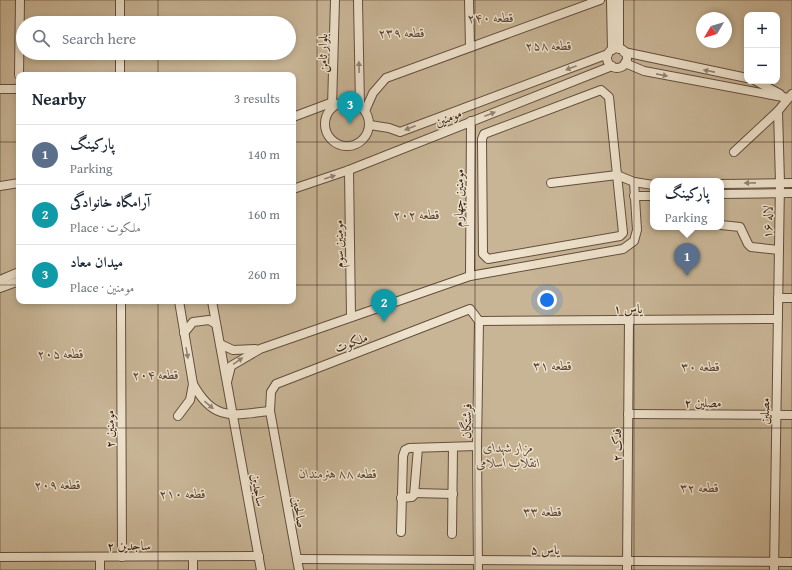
<!DOCTYPE html>
<meta charset="utf-8">
<style>
body{margin:0;font-family:"Gentium Book Plus",Amiri,serif;background:#f6f6f7;color:#1f2937}
.controls{position:absolute;right:12px;top:12px;display:grid;overflow:hidden;border-radius:8px;box-shadow:0 2px 6px #0003}
.controls button{width:36px;height:36px;display:grid;place-items:center;padding:0;border:0;border-bottom:1px solid #e0e1e3;background:#fff;color:#1f2937;font:20px sans-serif}
.compass{position:absolute;left:696px;top:12px;width:36px;height:36px;border-radius:50%;background:#fff;box-shadow:0 2px 6px #0003;rotate:232deg}
.you{position:absolute;left:547px;top:300px;width:14px;height:14px;margin:-10px;border:3px solid #fff;border-radius:50%;background:#1a73e8;box-shadow:0 0 0 6px #1a73e833}
.badge{display:grid;place-items:center;width:26px;height:26px;border-radius:50%;background:#ea580c;color:#fff;font-size:13px;font-weight:700}
.pin{position:absolute;translate:-50% -33px;filter:drop-shadow(0 1px 2px #0008)}
.pin::after{content:'';position:absolute;top:21px;width:14px;height:12px;background:inherit;clip-path:polygon(0 0,100% 0,50% 100%)}
.popup{position:absolute;left:650px;top:178px;width:74px;height:52px;box-sizing:border-box;display:grid;place-content:center;border-radius:8px;background:#fff;filter:drop-shadow(0 1px 3px #0005);font-size:13px;white-space:nowrap;color:#747a83}
.popup b{font-size:15px;color:#1f2937}
.popup::after{content:'';position:absolute;left:50%;top:100%;margin-left:-8px;border:8px solid transparent;border-top-color:#fff}
.list{margin:0;padding:0;list-style:none}
h2{display:flex;justify-content:space-between;align-items:center;height:52px;margin:0;padding:0 16px;font-size:17px}
h2 small{font-size:13px;font-weight:400;color:#747a83}
.list li{display:grid;grid-template-columns:26px 1fr auto;gap:12px;align-items:center;box-sizing:border-box;height:60px;padding:0 16px;border-top:1px solid #e0e1e3}
.list b{display:block;font-size:15px;white-space:nowrap}
.list p{margin:0;font-size:13px;white-space:nowrap;color:#747a83}
.list em{font-size:13px;font-style:normal;color:#747a83}
.icon{flex:none;width:22px;height:22px;fill:none;stroke:currentColor;stroke-width:2;stroke-linecap:round;stroke-linejoin:round}
.map{position:relative;flex:none;width:792px;height:570px;overflow:hidden}
.search{position:absolute;background:#fff;box-shadow:0 2px 6px #0003;left:16px;top:16px;width:280px;height:44px;display:flex;align-items:center;gap:10px;box-sizing:border-box;padding:0 14px;border-radius:22px;color:#747a83;font-size:15px}
.panel{position:absolute;background:#fff;box-shadow:0 2px 6px #0003;left:16px;top:72px;width:280px;height:232px;border-radius:8px}
.map>svg:first-child{display:block}
.green{fill:#c8b596;stroke:#806c58;fill-rule:evenodd}
.lines{fill:none;stroke-linecap:round;stroke-linejoin:round}
.minor-casing{stroke:#634e3f;stroke-width:10}
.minor{stroke:#eee2cc;stroke-width:8}
.oneway{fill:#938272}
.grid{fill:none;stroke:#382219;stroke-width:1;stroke-opacity:0.55}
.labels{text-anchor:middle;stroke-width:3;stroke-linejoin:round;paint-order:stroke}
.park-label{font-size:13px;font-style:italic;fill:#5c4738;stroke:#eee2cc}
.street-label{font-size:13px;fill:#382219;stroke:#eee2cc}
</style>
<div class="map">
<svg width="792" height="570" viewBox="0 0 792 570">
<rect width="100%" height="100%" fill="#e5d3b0"/>
<filter id="stains"><feTurbulence type="fractalNoise" baseFrequency=".005" numOctaves="4"/><feColorMatrix values="0 0 0 0 .2 0 0 0 0 .09 0 0 0 0 .02 0 0 0 .5 -.17"/></filter>
<radialGradient id="worn" r=".72"><stop offset=".6" stop-color="#630" stop-opacity="0"/><stop offset="1" stop-color="#630" stop-opacity=".3"/></radialGradient>
<path class="green" d="M0 0H792V570H0ZM747 15H777V81H747ZM702 18H726V42H702ZM23 23H289V53H23ZM19 75H293V301H19ZM653 181H721V227H653Z"/>
<g class="lines">
<defs>
<g id="minor">
<polyline points="120,0 120,23"/>
<polyline points="358,0 360,106"/>
<polyline points="469,0 470,47"/>
<polyline points="611,0 612,50"/>
<polyline points="619,0 619,49"/>
<circle cx="617" cy="58" r="10"/>
<polyline points="624,52 747,78"/>
<polyline points="120,53 120,75"/>
<polyline points="625,63 644,71 788,98"/>
<polyline points="19,75 20,0"/>
<polyline points="756,81 780,94"/>
<polyline points="0,89 19,89 19,87"/>
<polygon points="601,90 609,97 623,233 620,236 488,259 483,254 482,139 484,134"/>
<circle cx="347" cy="124" r="22"/>
<polyline points="332,107 335,0"/>
<polyline points="365,111 373,93 386,78 600,0"/>
<polyline points="293,117 333,102"/>
<polyline points="370,125 389,128 400,132 608,54"/>
<polyline points="734,152 778,111"/>
<polyline points="349,170 351,317"/>
<polyline points="551,183 617,175 634,182 653,185"/>
<polyline points="721,184 792,183"/>
<polyline points="0,186 19,183"/>
<polyline points="293,189 349,170 612,66"/>
<polyline points="721,194 792,193"/>
<polyline points="634,196 653,196"/>
<polyline points="721,225 740,227 748,244 751,247 779,250"/>
<polyline points="470,276 471,121"/>
<polyline points="0,280 19,272"/>
<polyline points="0,288 19,281"/>
<polyline points="778,298 792,298"/>
<polyline points="121,301 122,557"/>
<polyline points="212,301 261,570"/>
<polyline points="479,321 778,319"/>
<polyline points="184,333 193,322 209,320 216,324"/>
<polyline points="220,344 233,350 255,349"/>
<polyline points="227,382 231,366 260,349 470,276 623,249 634,241 637,230 634,182"/>
<path d="M193 384C214 422 232 415 270 411"/>
<polyline points="628,414 792,415"/>
<polyline points="178,416 190,400 193,384 179,301"/>
<polyline points="415,493 453,494"/>
<polyline points="401,498 412,497 414,495 418,448"/>
<polyline points="401,532 403,456 405,450 409,448 477,446"/>
<polyline points="452,534 453,447"/>
<polyline points="0,557 259,556"/>
<polyline points="100,557 100,570"/>
<polyline points="193,557 193,570"/>
<polyline points="297,559 792,562"/>
<polyline points="299,570 270,411 271,392 276,384 470,309 479,321"/>
<polyline points="478,570 477,446 479,321"/>
<polyline points="627,570 629,320"/>
<polyline points="774,570 780,183 778,111 792,94"/>
</g>
</defs>
<use href="#minor" class="minor-casing"/>
<use href="#minor" class="minor"/>
</g>
<defs><path id="oneway-solid" d="M-6-.8H1V-3.2L6.5 0L1 3.2V.8H-6Z"/></defs>
<g class="oneway">
<use href="#oneway-solid" transform="translate(359 67) rotate(-91)"/>
<use href="#oneway-solid" transform="translate(571 68) rotate(159)"/>
<use href="#oneway-solid" transform="translate(709 71) rotate(-169)"/>
<use href="#oneway-solid" transform="translate(662 75) rotate(11)"/>
<use href="#oneway-solid" transform="translate(490 114) rotate(-21)"/>
<use href="#oneway-solid" transform="translate(410 128) rotate(159)"/>
<use href="#oneway-solid" transform="translate(330 177) rotate(-19)"/>
<use href="#oneway-solid" transform="translate(750 183) rotate(179)"/>
<use href="#oneway-solid" transform="translate(187 353) rotate(80)"/>
<use href="#oneway-solid" transform="translate(238 361) rotate(-34)"/>
<use href="#oneway-solid" transform="translate(209 405) rotate(40)"/>
</g>
<path class="grid" d="M158 0V23M317 0V570M475 0V570M634 0V570M158 53V75M0 142H19M293 142H792M0 285H19M293 285H792M158 301V570M0 428H792"/>
<g class="labels">
<g class="park-label">
<text x="491" y="22">قطعه ۲۴۰</text>
<text x="402" y="37">قطعه ۲۳۹</text>
<text x="549" y="50">قطعه ۲۵۸</text>
<text x="417" y="219">قطعه ۲۰۲</text>
<text x="61" y="358">قطعه ۲۰۵</text>
<text x="553" y="370">قطعه ۳۱</text>
<text x="701" y="371">قطعه ۳۰</text>
<text x="156" y="379">قطعه ۲۰۴</text>
<text x="508" y="452">مزار شهدای<tspan x="508" dy="15">انقلاب اسلامی</tspan></text>
<text x="338" y="478">قطعه ۸۸ هنرمندان</text>
<text x="58" y="489">قطعه ۲۰۹</text>
<text x="700" y="492">قطعه ۳۲</text>
<text x="183" y="498">قطعه ۲۱۰</text>
<text x="543" y="516">قطعه ۳۳</text>
</g>
<g class="street-label">
<text transform="translate(322 53) rotate(-89)" y="5">بلوار ثامن</text>
<text transform="translate(448 117) rotate(-22)" y="5">مومنین</text>
<text transform="translate(458 198) rotate(-89)" y="5">مومنین چهارم</text>
<text transform="translate(767 222) rotate(-89)" y="5">لاله ۱۶</text>
<text transform="translate(338 244) rotate(-91)" y="5">مومنین سوم</text>
<text x="628" y="313">یاس ۱</text>
<text transform="translate(351 342) rotate(-21)" y="5">ملکوت</text>
<text x="703" y="407">مصلین ۲</text>
<text transform="translate(764 411) rotate(-89)" y="5">مصلین</text>
<text transform="translate(466 421) rotate(-88)" y="5">فرشتگان</text>
<text transform="translate(109 429) rotate(-90)" y="5">مومنین ۲</text>
<text transform="translate(616 445) rotate(-90)" y="5">فدک ۲</text>
<text transform="translate(259 490) rotate(80)" y="5">ساجدین</text>
<text transform="translate(300 512) rotate(79)" y="5">صالحین</text>
<text x="129" y="550">ساجدین ۲</text>
<text x="545" y="554">یاس ۵</text>
</g>
</g>
<rect width="100%" height="100%" filter="url(#stains)"/>
<rect width="100%" height="100%" fill="url(#worn)"/>
</svg>
<div class="controls">
<button>+</button>
<button>−</button>
</div>
<svg class="compass" viewBox="-18 -18 36 36"><path d="M0-13l5 13h-10z" fill="#e53935"/><path d="M0 13l5-13h-10z" fill="#747a83"/></svg>
<div class="you"></div>
<div class="pin badge" style="left:687px;top:276px;background:#5c6f8a">1</div>
<div class="popup"><b>پارکینگ</b>Parking</div>
<div class="pin badge" style="left:384px;top:322px;background:#0f9aa8">2</div>
<div class="pin badge" style="left:350px;top:124px;background:#0f9aa8">3</div>
<div class="search"><svg class="icon" aria-label="search" viewBox="0 0 24 24"><circle cx="10" cy="10" r="6"/><path d="M15 15l6 6"/></svg>Search here</div>
<section class="panel">
<h2>Nearby<small>3 results</small></h2>
<ul class="list">
<li><span class="badge" style="background:#5c6f8a">1</span><div><b>پارکینگ</b><p>Parking</p></div><em>140 m</em></li>
<li><span class="badge" style="background:#0f9aa8">2</span><div><b>آرامگاه خانوادگی</b><p>Place · ملکوت</p></div><em>160 m</em></li>
<li><span class="badge" style="background:#0f9aa8">3</span><div><b>میدان معاد</b><p>Place · مومنین</p></div><em>260 m</em></li>
</ul>
</section>
</div>
